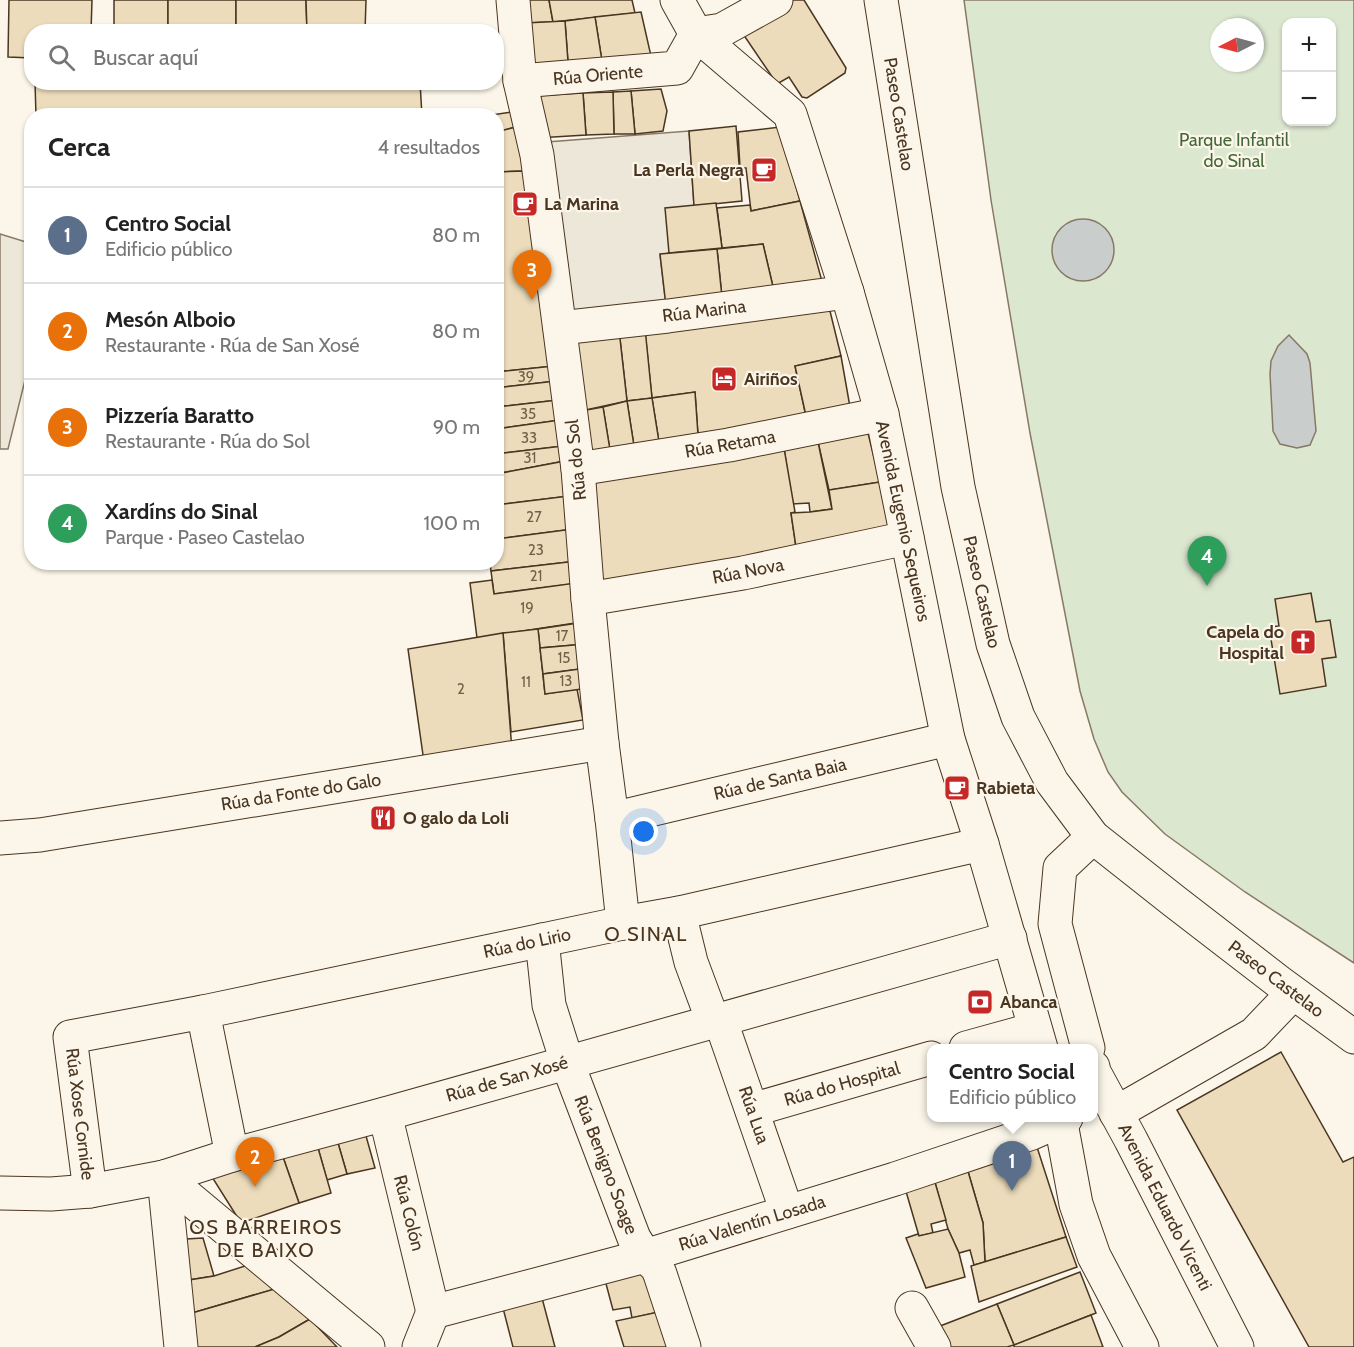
<!DOCTYPE html>
<html lang="es">
<meta charset="utf-8">
<style>
body{margin:0;font-family:Cabin,sans-serif;background:#f6f6f6;color:#222}
.controls{position:absolute;right:18px;top:18px;display:grid;overflow:hidden;border-radius:12px;box-shadow:0 2px 4px #0004}
.controls button{width:54px;height:54px;display:grid;place-items:center;padding:0;border:0;border-bottom:2px solid #e0e0e0;background:#fff;color:#222;font:30px sans-serif}
.compass{position:absolute;left:1210px;top:18px;width:54px;height:54px;border-radius:50%;background:#fff;box-shadow:0 2px 4px #0004;rotate:264deg}
.you{position:absolute;left:644px;top:832px;width:21px;height:21px;margin:-15px;border:4px solid #fff;border-radius:50%;background:#1a73e8;box-shadow:0 0 0 9px #1a73e833}
.badge{display:grid;place-items:center;width:39px;height:39px;border-radius:50%;background:#c62828;color:#fff;font-size:20px;font-weight:700}
.pin{position:absolute;translate:-50% -50px;filter:drop-shadow(0 2px 3px #0008)}
.pin::after{content:'';position:absolute;top:32px;width:21px;height:18px;background:inherit;clip-path:polygon(0 0,100% 0,50% 100%)}
.popup{position:absolute;left:927px;top:1044px;width:171px;height:78px;box-sizing:border-box;display:grid;place-content:center;border-radius:12px;background:#fff;filter:drop-shadow(0 2px 4px #0005);font-size:20px;white-space:nowrap;color:#767676}
.popup b{font-size:22px;color:#222}
.popup::after{content:'';position:absolute;left:50%;top:100%;margin-left:-12px;border:12px solid transparent;border-top-color:#fff}
.list{margin:0;padding:0;list-style:none}
h2{display:flex;justify-content:space-between;align-items:center;height:78px;margin:0;padding:0 24px;font-size:26px}
h2 small{font-size:20px;font-weight:400;color:#767676}
.list li{display:grid;grid-template-columns:39px 1fr auto;gap:18px;align-items:center;box-sizing:border-box;height:96px;padding:0 24px;border-top:2px solid #e0e0e0}
.list b{display:block;font-size:22px;white-space:nowrap}
.list p{margin:0;font-size:20px;white-space:nowrap;color:#767676}
.list em{font-size:20px;font-style:normal;color:#767676}
.icon{flex:none;width:33px;height:33px;fill:none;stroke:currentColor;stroke-width:2;stroke-linecap:round;stroke-linejoin:round}
.map{position:relative;flex:none;width:1354px;height:1347px;overflow:hidden}
.search{position:absolute;background:#fff;box-shadow:0 2px 4px #0004;left:24px;top:24px;width:480px;height:66px;display:flex;align-items:center;gap:15px;box-sizing:border-box;padding:0 21px;border-radius:24px;color:#767676;font-size:22px}
.panel{position:absolute;background:#fff;box-shadow:0 2px 4px #0004;left:24px;top:108px;width:480px;height:462px;border-radius:24px}
.map>svg:first-child{display:block}
.green{fill:#dce7d0;stroke:#887966;stroke-width:1.5;fill-rule:evenodd}
.parking{fill:#ede7d9;stroke:#887966;stroke-width:1.5}
.water{fill:#c9cecd;stroke:#887966;stroke-width:1.5}
.building{fill:#ecdcbc;stroke:#4a3520;stroke-width:1.5}
.lines{fill:none;stroke-linecap:round;stroke-linejoin:round}
.minor-casing{stroke:#4a3520;stroke-width:35}
.major-casing{stroke:#4a3520;stroke-width:35}
.minor{stroke:#fbf6e9;stroke-width:33}
.major{stroke:#fbf6e9;stroke-width:33}
.labels{text-anchor:middle;stroke-width:4.5;stroke-linejoin:round;paint-order:stroke}
.number-label{font-size:15px;fill:#725f47}
.street-label{font-size:18px;fill:#4a3520;stroke:#fbf6e9}
.park-label{font-size:18px;fill:#436837;stroke:#fbf6e9}
.poi-label{font-size:18px;font-weight:bold;fill:#4a3520;stroke:#fbf6e9;text-anchor:start}
.neighbourhood-label{font-size:20px;letter-spacing:1.5px;fill:#4a3520;stroke:#fbf6e9}
</style>
<div class="map">
<svg width="1354" height="1347" viewBox="0 0 1354 1347">
<rect width="100%" height="100%" fill="#fbf6e9"/>
<path class="green" d="M964 0H1354V963L1245 892 1165 834 1122 792 1108 772 1094 739 1080 691 1030 433 991 200ZM1286 22H1332V122H1286ZM1219 27H1255V63H1219Z"/>
<g class="parking">
<polygon points="689,131 694,206 669,253 660,255 666,306 560,328 534,143"/>
<polygon points="0,234 26,242 32,242 31,356 8,449 0,449"/>
</g>
<g class="water">
<circle cx="1083" cy="250" r="31"/>
<polygon points="1289,335 1307,354 1310,363 1316,431 1310,445 1297,448 1280,444 1273,431 1270,374 1271,361 1278,346"/>
</g>
<g class="building">
<polygon points="9,0 92,0 91,32 32,32 32,58 8,57"/>
<rect x="114" y="0" width="54" height="32"/>
<rect x="168" y="0" width="68" height="32"/>
<polygon points="236,0 306,0 307,32 236,32"/>
<polygon points="306,0 366,0 365,32 307,32"/>
<polygon points="523,0 549,0 553,22 525,23"/>
<polygon points="549,0 632,0 635,13 553,22"/>
<polygon points="793,0 804,0 846,68 845,73 807,98 802,97 789,77 777,84 741,31"/>
<polygon points="641,12 651,56 602,61 595,17"/>
<polygon points="595,17 602,61 568,62 565,21"/>
<polygon points="565,21 568,62 528,65 525,23"/>
<polygon points="35,82 420,82 422,116 36,116"/>
<polygon points="661,89 667,111 663,131 635,134 631,91"/>
<polygon points="631,91 635,134 614,134 613,92"/>
<polygon points="613,92 614,134 586,135 583,93"/>
<polygon points="583,93 586,135 537,138 532,96"/>
<polygon points="512,112 516,127 501,131 496,132 496,116 485,116"/>
<polygon points="736,126 742,201 694,206 689,131"/>
<polygon points="516,127 525,171 496,172 496,132"/>
<polygon points="780,127 800,201 751,211 746,168 740,168 738,132"/>
<polygon points="525,171 554,366 496,372 496,172"/>
<polygon points="800,201 823,285 774,291 763,244 722,248 717,208 750,205 751,211"/>
<polygon points="716,203 722,248 669,253 665,208"/>
<polygon points="763,244 774,291 722,297 717,249"/>
<polygon points="717,249 722,297 666,306 660,254"/>
<polygon points="829,307 841,356 795,366 806,416 698,435 695,392 652,398 645,332"/>
<polygon points="645,328 652,398 627,401 619,330"/>
<polygon points="619,330 627,401 581,411 569,337"/>
<polygon points="841,356 850,407 806,416 795,366"/>
<polygon points="554,366 556,381 496,388 496,372"/>
<polygon points="556,381 558,400 496,407 496,388"/>
<polygon points="695,392 698,435 659,442 652,398"/>
<polygon points="652,398 659,442 634,446 627,401"/>
<polygon points="558,400 560,420 496,429 496,407"/>
<polygon points="627,401 634,446 610,450 603,407"/>
<polygon points="603,407 610,450 586,453 581,411"/>
<polygon points="560,420 563,446 496,454 496,429"/>
<polygon points="868,433 880,482 829,490 818,442"/>
<polygon points="818,442 832,509 810,512 809,503 792,504 784,448"/>
<polygon points="563,446 565,461 496,474 496,454"/>
<polygon points="784,448 795,512 791,513 797,554 604,584 599,573 589,483"/>
<polygon points="565,461 569,496 496,505 496,474"/>
<polygon points="880,482 891,531 797,554 791,513 810,512 832,509 829,490"/>
<polygon points="569,496 573,529 497,539 496,505"/>
<polygon points="573,529 577,561 491,571 490,562 496,562 496,539"/>
<polygon points="577,561 580,583 494,594 491,571"/>
<polygon points="492,580 494,594 576,583 582,622 477,638 470,583"/>
<polygon points="1311,593 1316,622 1330,620 1336,657 1322,659 1326,686 1280,694 1269,627 1279,626 1275,599"/>
<polygon points="585,622 585,644 540,648 538,629"/>
<polygon points="538,629 545,694 577,689 583,720 511,732 503,633"/>
<polygon points="503,633 512,751 424,762 408,649"/>
<polygon points="585,644 587,668 543,674 540,648"/>
<polygon points="587,668 589,688 545,694 543,674"/>
<polygon points="1281,1052 1343,1162 1354,1157 1354,1347 1309,1347 1177,1110"/>
<polygon points="366,1136 375,1168 347,1174 338,1143"/>
<polygon points="338,1143 347,1174 327,1180 318,1148"/>
<polygon points="1036,1144 1066,1237 985,1262 983,1223 967,1168"/>
<polygon points="318,1148 331,1193 299,1203 283,1157"/>
<polygon points="283,1157 299,1203 241,1223 212,1177"/>
<polygon points="967,1168 983,1223 985,1262 974,1265 970,1250 959,1253 948,1229 934,1179"/>
<polygon points="934,1179 946,1220 931,1224 933,1233 919,1236 905,1188"/>
<polygon points="948,1229 959,1253 965,1277 926,1288 906,1238 918,1234 919,1236"/>
<polygon points="1066,1237 1077,1267 979,1302 971,1266"/>
<polygon points="203,1238 214,1276 189,1280 186,1239"/>
<polygon points="251,1264 278,1288 192,1313 189,1280 214,1276"/>
<polygon points="650,1268 663,1311 632,1318 630,1307 613,1310 605,1280"/>
<polygon points="1080,1272 1096,1313 1014,1345 997,1304"/>
<polygon points="278,1288 310,1319 279,1337 255,1347 195,1347 192,1313"/>
<polygon points="542,1298 555,1347 513,1347 503,1308"/>
<polygon points="997,1304 1014,1345 1007,1347 943,1347 935,1328"/>
<polygon points="663,1311 675,1347 624,1347 616,1321"/>
<polygon points="1091,1315 1103,1347 1014,1347 1014,1345"/>
<polygon points="310,1319 337,1347 255,1347 279,1337"/>
</g>
<g class="lines">
<defs>
<g id="minor">
<polyline points="513,0 520,81 537,155 578,469 588,599 602,743 612,819 623,923"/>
<polyline points="677,0 696,34 722,30 776,0"/>
<polyline points="520,81 677,68 696,34 790,114 847,292 882,414 948,739 982,844 1041,1048"/>
<polyline points="560,328 668,316 847,292"/>
<polyline points="578,469 729,445 882,414"/>
<polyline points="588,599 743,573 907,538"/>
<polyline points="612,819 948,739"/>
<polyline points="0,838 40,835 602,743"/>
<polyline points="679,913 691,962 713,1021"/>
<polyline points="542,940 549,1005 567,1062 634,1238 645,1256 657,1267 660,1274 684,1347"/>
<polyline points="203,1012 232,1155"/>
<polyline points="720,1019 787,1212"/>
<polyline points="966,1048 1035,1029"/>
<polyline points="1088,1048 1055,924 1060,868 1093,837"/>
<polyline points="1093,1067 1094,1072 1131,1140 1237,1347"/>
<polyline points="752,1110 931,1058"/>
<polyline points="1116,1113 1254,1034 1293,993"/>
<polyline points="385,1114 433,1312"/>
<polyline points="1060,1118 1076,1204 1094,1256 1142,1347"/>
<polyline points="164,1177 368,1347"/>
<polyline points="164,1177 181,1347"/>
<polyline points="90,1191 70,1037 203,1012 623,923 679,913 982,844"/>
<polyline points="0,1193 51,1194 90,1191 164,1177 232,1155 385,1114 1010,938"/>
<polyline points="912,1308 934,1347"/>
<polyline points="433,1312 645,1256 895,1179 1032,1133 1066,1118"/>
<polyline points="419,1347 433,1312"/>
</g>
<polyline id="major" points="881,0 958,487 993,644 1018,717 1052,782 1093,837 1174,901 1279,982 1354,1037"/>
</defs>
<use href="#minor" class="minor-casing"/>
<use href="#major" class="major-casing"/>
<use href="#minor" class="minor"/>
<use href="#major" class="major"/>
</g>
<defs>
<symbol id="cafe-square" viewBox="-11 -11 22 22"><rect x="-9" y="-9" width="18" height="18" rx="4" fill="#c62828" stroke="#fbf6e9"/><path d="M-5.5-4.5H6V0H3Q3 3.5 0 3.5H-2.5Q-5.5 3.5-5.5 0ZM3-3.2v2h1.7v-2ZM-6 4.5H4V6H-6Z" fill="#fff"/></symbol>
<symbol id="hotel-square" viewBox="-11 -11 22 22"><rect x="-9" y="-9" width="18" height="18" rx="4" fill="#c62828" stroke="#fbf6e9"/><path d="M-6-4.5h1.5V1H6V5H4.5V3h-9V5H-6ZM-4 0a1.8 1.8 0 1 1 3.6 0ZM.5 0V-2.5h3Q6-2.5 6 0Z" fill="#fff"/></symbol>
<symbol id="church-square" viewBox="-11 -11 22 22"><rect x="-9" y="-9" width="18" height="18" rx="4" fill="#c62828" stroke="#fbf6e9"/><path d="M-1.2-6h2.4v3.5h3.3v2.4h-3.3V6h-2.4V-.1h-3.3v-2.4h3.3Z" fill="#fff"/></symbol>
<symbol id="restaurant-square" viewBox="-11 -11 22 22"><rect x="-9" y="-9" width="18" height="18" rx="4" fill="#c62828" stroke="#fbf6e9"/><path d="M-5-6h1v4h1v-4h1v4h1v-4h1v5L-1.5 .5V6h-2V.5L-5-1ZM5-6V6H3V1.5H1.5Q1.5-4 5-6Z" fill="#fff"/></symbol>
<symbol id="bank-square" viewBox="-11 -11 22 22"><rect x="-9" y="-9" width="18" height="18" rx="4" fill="#c62828" stroke="#fbf6e9"/><path d="M-6-4H6V4H-6ZM0-2.3a2.3 2.3 0 1 0 0 4.6a2.3 2.3 0 1 0 0-4.6Z" fill="#fff"/></symbol>
</defs>
<g fill-rule="evenodd">
<use href="#cafe-square" x="749" y="155" width="30" height="30"/>
<use href="#cafe-square" x="510" y="189" width="30" height="30"/>
<use href="#hotel-square" x="709" y="364" width="30" height="30"/>
<use href="#church-square" x="1288" y="627" width="30" height="30"/>
<use href="#cafe-square" x="942" y="773" width="30" height="30"/>
<use href="#restaurant-square" x="368" y="803" width="30" height="30"/>
<use href="#bank-square" x="965" y="987" width="30" height="30"/>
</g>
<g class="labels">
<g class="number-label">
<text x="526" y="382">39</text>
<text x="528" y="419">35</text>
<text x="529" y="443">33</text>
<text x="530" y="463">31</text>
<text x="534" y="522">27</text>
<text x="536" y="555">23</text>
<text x="536" y="581">21</text>
<text x="527" y="613">19</text>
<text x="562" y="641">17</text>
<text x="564" y="663">15</text>
<text x="566" y="686">13</text>
<text x="526" y="687">11</text>
<text x="461" y="694">2</text>
</g>
<g class="street-label">
<text transform="translate(598 75) rotate(-5)" y="6">Rúa Oriente</text>
<text transform="translate(899 114) rotate(81)" y="6">Paseo Castelao</text>
<text transform="translate(704 311) rotate(-7)" y="6">Rúa Marina</text>
<text transform="translate(730 444) rotate(-10)" y="6">Rúa Retama</text>
<text transform="translate(576 460) rotate(-96)" y="6">Rúa do Sol</text>
<text transform="translate(903 521) rotate(78)" y="6">Avenida Eugenio Sequeiros</text>
<text transform="translate(748 571) rotate(-11)" y="6">Rúa Nova</text>
<text transform="translate(982 592) rotate(77)" y="6">Paseo Castelao</text>
<text transform="translate(780 779) rotate(-13)" y="6">Rúa de Santa Baia</text>
<text transform="translate(301 792) rotate(-9)" y="6">Rúa da Fonte do Galo</text>
<text transform="translate(527 943) rotate(-12)" y="6">Rúa do Lirio</text>
<text transform="translate(1276 979) rotate(37)" y="6">Paseo Castelao</text>
<text transform="translate(507 1079) rotate(-16)" y="6">Rúa de San Xosé</text>
<text transform="translate(842 1084) rotate(-16)" y="6">Rúa do Hospital</text>
<text transform="translate(80 1114) rotate(83)" y="6">Rúa Xose Cornide</text>
<text transform="translate(754 1115) rotate(71)" y="6">Rúa Lua</text>
<text transform="translate(606 1165) rotate(69)" y="6">Rúa Benigno Soage</text>
<text transform="translate(1165 1207) rotate(63)" y="6">Avenida Eduardo Vicenti</text>
<text transform="translate(409 1213) rotate(76)" y="6">Rúa Colón</text>
<text transform="translate(752 1223) rotate(-17)" y="6">Rúa Valentín Losada</text>
</g>
<g class="park-label">
<text x="1234" y="146">Parque Infantil<tspan x="1234" dy="21">do Sinal</tspan></text>
</g>
<g class="poi-label">
<text x="744" y="176" text-anchor="end">La Perla Negra</text>
<text x="544" y="210">La Marina</text>
<text x="744" y="385">Airiños</text>
<text x="1284" y="638" text-anchor="end">Capela do<tspan x="1284" dy="21">Hospital</tspan></text>
<text x="976" y="794">Rabieta</text>
<text x="403" y="824">O galo da Loli</text>
<text x="1000" y="1008">Abanca</text>
</g>
<g class="neighbourhood-label">
<text x="646" y="941">O SINAL</text>
<text x="266" y="1234">OS BARREIROS<tspan x="266" dy="23">DE BAIXO</tspan></text>
</g>
</g>
</svg>
<div class="controls">
<button>+</button>
<button>−</button>
</div>
<svg class="compass" viewBox="-18 -18 36 36"><path d="M0-13l5 13h-10z" fill="#e53935"/><path d="M0 13l5-13h-10z" fill="#767676"/></svg>
<div class="you"></div>
<div class="pin badge" style="left:1012px;top:1191px;background:#5c6f8a">1</div>
<div class="popup"><b>Centro Social</b>Edificio público</div>
<div class="pin badge" style="left:255px;top:1187px;background:#e8710a">2</div>
<div class="pin badge" style="left:532px;top:300px;background:#e8710a">3</div>
<div class="pin badge" style="left:1207px;top:586px;background:#2e9e5b">4</div>
<div class="search"><svg class="icon" aria-label="search" viewBox="0 0 24 24"><circle cx="10" cy="10" r="6"/><path d="M15 15l6 6"/></svg>Buscar aquí</div>
<section class="panel">
<h2>Cerca<small>4 resultados</small></h2>
<ul class="list">
<li><span class="badge" style="background:#5c6f8a">1</span><div><b>Centro Social</b><p>Edificio público</p></div><em>80 m</em></li>
<li><span class="badge" style="background:#e8710a">2</span><div><b>Mesón Alboio</b><p>Restaurante · Rúa de San Xosé</p></div><em>80 m</em></li>
<li><span class="badge" style="background:#e8710a">3</span><div><b>Pizzería Baratto</b><p>Restaurante · Rúa do Sol</p></div><em>90 m</em></li>
<li><span class="badge" style="background:#2e9e5b">4</span><div><b>Xardíns do Sinal</b><p>Parque · Paseo Castelao</p></div><em>100 m</em></li>
</ul>
</section>
</div>
